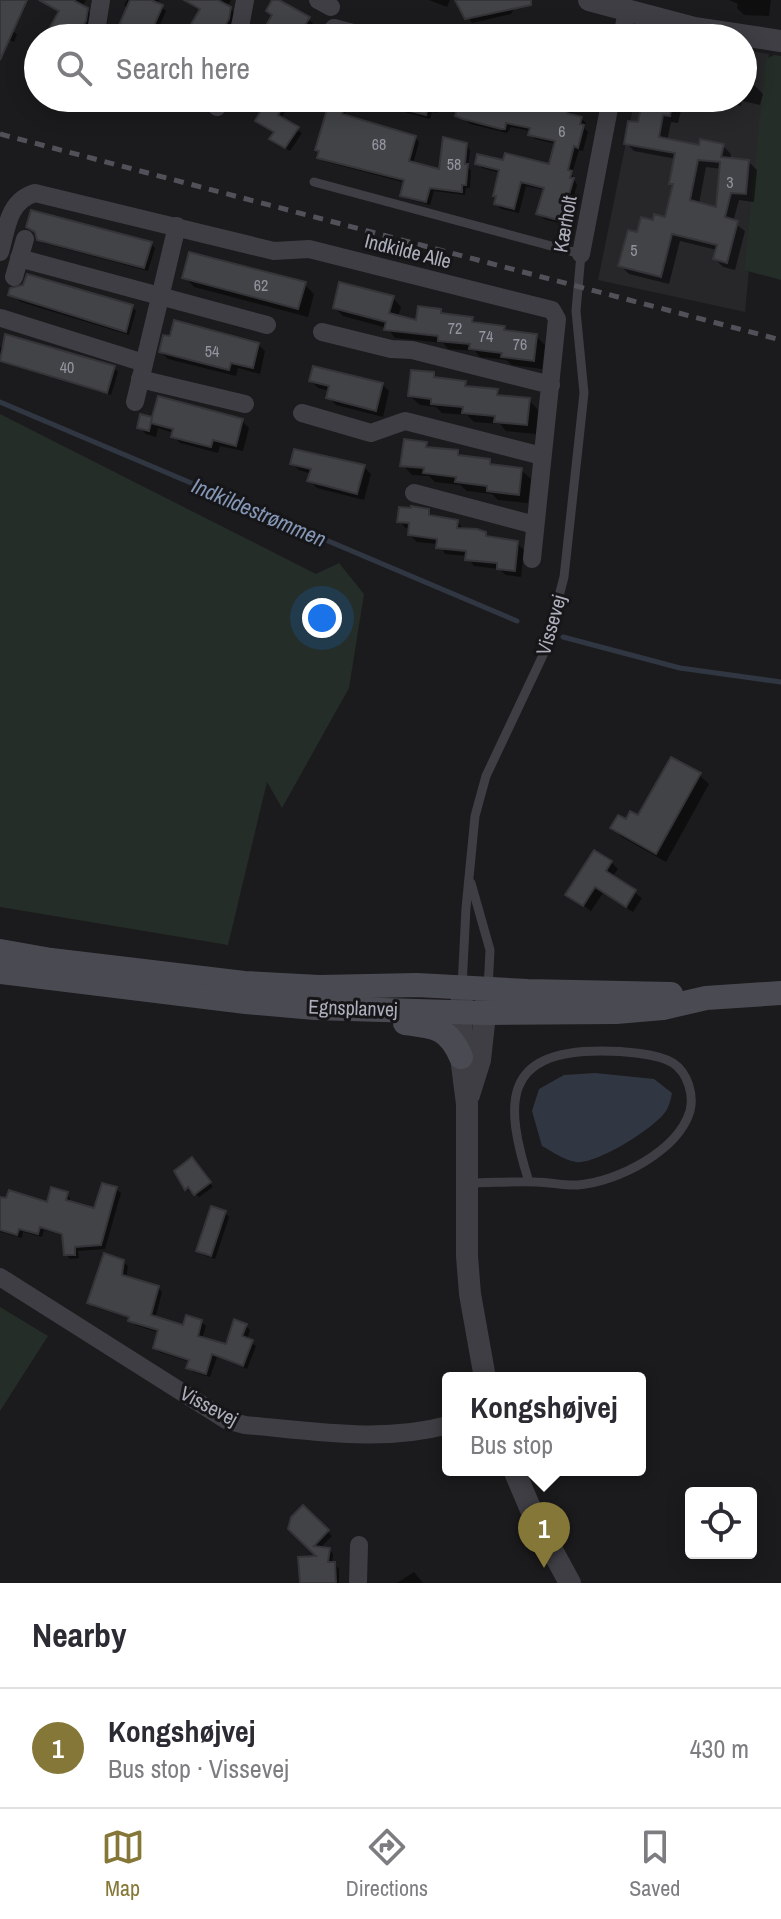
<!DOCTYPE html>
<meta charset="utf-8">
<style>
body{margin:0;font-family:"Archivo Narrow",sans-serif;background:#f2f2f3;color:#2b2b33}
.controls{position:absolute;right:24px;bottom:24px;display:grid;overflow:hidden;border-radius:8px;box-shadow:0 4px 20px #0003}
.controls button{width:72px;height:72px;display:grid;place-items:center;padding:0;border:0;border-bottom:2px solid #e1e1e2;background:#fff;color:#2b2b33;font:40px sans-serif}
.you{position:absolute;left:322px;top:618px;width:28px;height:28px;margin:-20px;border:6px solid #fff;border-radius:50%;background:#1a73e8;box-shadow:0 0 0 12px #1a73e833}
.badge{display:grid;place-items:center;width:52px;height:52px;border-radius:50%;background:#857737;color:#fff;font-size:26px;font-weight:700}
.pin{position:absolute;translate:-50% -66px;filter:drop-shadow(0 2px 4px #0008)}
.pin::after{content:'';position:absolute;top:42px;width:28px;height:24px;background:inherit;clip-path:polygon(0 0,100% 0,50% 100%)}
.popup{position:absolute;left:442px;top:1372px;width:204px;height:104px;box-sizing:border-box;display:grid;place-content:center;border-radius:8px;background:#fff;filter:drop-shadow(0 2px 6px #0005);font-size:26px;white-space:nowrap;color:#7c7c81}
.popup b{font-size:30px;color:#2b2b33}
.popup::after{content:'';position:absolute;left:50%;top:100%;margin-left:-16px;border:16px solid transparent;border-top-color:#fff}
.list{margin:0;padding:0;list-style:none}
h2{display:flex;justify-content:space-between;align-items:center;height:104px;margin:0;padding:0 32px;font-size:34px}
h2 small{font-size:26px;font-weight:400;color:#7c7c81}
.list li{display:grid;grid-template-columns:52px 1fr auto;gap:24px;align-items:center;box-sizing:border-box;height:120px;padding:0 32px;border-top:2px solid #e1e1e2}
.list b{display:block;font-size:30px;white-space:nowrap}
.list p{margin:0;font-size:26px;white-space:nowrap;color:#7c7c81}
.list em{font-size:26px;font-style:normal;color:#7c7c81}
.icon{flex:none;width:44px;height:44px;fill:none;stroke:currentColor;stroke-width:2;stroke-linecap:round;stroke-linejoin:round}
.map{position:relative;flex:none;width:781px;height:1583px;overflow:hidden}
.search{position:absolute;background:#fff;box-shadow:0 4px 20px #0003;left:24px;right:24px;top:24px;height:88px;display:flex;align-items:center;gap:20px;box-sizing:border-box;padding:0 28px;border-radius:44px;color:#7c7c81;font-size:30px}
.sheet{height:224px;background:#fff}
nav{display:flex;justify-content:space-around;align-items:center;box-sizing:border-box;height:112px;border-top:2px solid #e1e1e2;background:#fff;font-size:22px;color:#7c7c81}
nav a{display:grid;justify-items:center;gap:4px}
nav .on{color:#857737}
.map>svg:first-child{display:block}
.built{fill:#27272a}
.green{fill:#242d27}
.water{fill:#303742}
.shadow{fill:#0007;fill-rule:evenodd}
.lines{fill:none;stroke-linecap:round;stroke-linejoin:round}
.stream{stroke:#303742;stroke-width:5}
.building{fill:#424347;stroke:#353539;stroke-width:2;fill-rule:evenodd}
.service{stroke:#3e3e44;stroke-width:9}
.minor{stroke:#3e3e44;stroke-width:18}
.tertiary{stroke:#3e3e44;stroke-width:22}
.secondary{stroke:#4a4a52;stroke-width:24}
.rail{stroke:#515159;stroke-width:5;stroke-dasharray:10 8;stroke-linecap:butt}
.labels{text-anchor:middle;stroke-width:6;stroke-linejoin:round;paint-order:stroke}
.number-label{font-size:16px;fill:#92949f}
.street-label{font-size:20px;fill:#adafbc;stroke:#161618}
.water-label{font-size:22px;font-style:italic;fill:#8597b7;stroke:#161618}
</style>
<div class="map">
<svg width="781" height="1583" viewBox="0 0 781 1583">
<rect width="100%" height="100%" fill="#1b1b1d"/>
<polygon class="built" points="743,50 769,54 745,312 598,280 635,98 743,98"/>
<g class="green">
<polygon points="774,55 781,56 781,280 744,270 766,59"/>
<polygon points="0,414 316,574 339,563 364,594 349,688 282,808 267,782 228,945 0,907"/>
<polygon points="0,1307 48,1336 0,1411"/>
</g>
<path class="water" d="M595 1073 654 1079 672 1093C671 1099 669 1106 666 1111 655 1128 596 1165 576 1162 564 1160 553 1152 542 1146L532 1111 539 1089 564 1075Z"/>
<g class="shadow">
<polygon points="55,0 86,0 82,7 91,14 84,38 55,38 49,33 61,12 52,6"/>
<polygon points="127,0 159,0 157,4 166,11 157,32 164,38 121,38 122,33 119,30 128,9 124,5"/>
<polygon points="195,0 231,0 227,7 235,13 226,36 228,38 194,38 202,10"/>
<polygon points="275,0 313,23 304,38 264,38 274,16"/>
<polygon points="429,0 450,0 447,7"/>
<polygon points="458,0 506,0 515,7 511,14 472,23"/>
<polygon points="729,0 771,0 769,16 744,15 737,8 738,4"/>
<polygon points="0,24 17,34 14,42 0,36"/>
<polygon points="743,83 755,86 763,94 760,105 742,101 741,106 707,98 743,98"/>
<polygon points="187,98 213,98 210,102 208,100 203,108"/>
<polygon points="265,98 293,98 281,119 302,133 290,151 276,143 272,139 275,133 257,121"/>
<polygon points="331,98 347,98 345,117 415,138 419,142 413,164 441,172 466,145 470,150 468,167 471,170 470,188 466,188 465,195 434,191 430,205 407,199 402,195 406,183 323,161 319,157 320,152 318,149"/>
<polygon points="387,98 503,98 513,104 511,108 532,113 568,108 573,113 572,116 581,118 586,123 584,128 588,132 583,151 579,150 572,174 577,185 565,225 544,219 539,214 545,190 526,186 519,213 501,209 496,204 498,198 495,195 500,173 482,168 477,163 505,162 551,166 556,144 535,139 530,134 531,131 511,127 507,133 470,124 458,115 459,111 439,106 437,113 432,112 430,119 396,110"/>
<path d="M645 98H684L678 123 671 122 667 141 700 147 723 146 731 154 730 160 749 162 757 170 754 202 739 200 733 222 745 231 735 270 723 267 715 259 717 250 680 241 669 284 629 274 620 265 654 222 666 219 675 186 671 183 676 159 634 151 626 143 640 125ZM706 167 722 169 718 209 699 204Z"/>
<polygon points="28,227 151,244 155,248 148,271 43,243 38,233"/>
<polygon points="185,277 304,284 314,294 308,317 194,287"/>
<polygon points="10,294 132,307 136,311 129,335 21,302"/>
<polygon points="393,298 401,307 398,317 418,322 440,311 445,316 472,319 478,325 504,328 510,333 536,336 545,345 542,369 512,365 506,360 480,357 475,351 448,349 443,343 395,338 387,328 343,316 335,308"/>
<polygon points="258,344 265,351 260,374 238,368 236,376 168,359 161,352"/>
<polygon points="0,347 114,368 118,372 111,395 0,362"/>
<polygon points="433,374 439,380 465,383 471,389 497,391 503,398 529,400 538,410 536,434 506,431 500,424 474,422 467,415 442,413 436,407 420,405 410,396"/>
<polygon points="311,381 382,384 389,391 383,417 336,405 329,398 330,391 318,388"/>
<polygon points="142,417 154,419 242,421 249,428 243,451 220,446 218,453 180,443 173,436 174,433 158,428 156,437 146,434 139,427"/>
<polygon points="426,444 431,449 458,452 463,458 489,461 495,466 521,470 531,479 528,503 498,500 492,494 467,491 460,485 435,482 429,476 412,475 403,465"/>
<polygon points="292,463 364,467 371,474 364,500 317,488 310,481 312,474 299,470"/>
<polygon points="428,511 435,518 457,522 464,529 485,534 490,539 517,543 524,550 521,577 506,575 499,569 474,566 467,556 445,554 439,544 417,542 410,535 411,529 406,528 399,521"/>
<polygon points="699,775 709,784 666,862 622,837 613,828 639,818"/>
<polygon points="611,862 618,869 612,877 642,898 633,912 603,893 591,911 568,894"/>
<polygon points="196,1164 213,1187 199,1197 193,1191 191,1193 187,1189 177,1171"/>
<polygon points="116,1189 121,1193 105,1249 78,1251 79,1258 70,1259 66,1254 64,1236 44,1230 42,1237 23,1232 22,1238 0,1232 0,1199 48,1204 65,1193 70,1198 69,1203 96,1211"/>
<polygon points="225,1213 229,1217 215,1259 203,1255 199,1250"/>
<polygon points="123,1262 128,1266 126,1278 158,1288 162,1292 155,1319 184,1328 201,1322 206,1326 202,1339 227,1346 246,1326 250,1330 247,1340 256,1346 247,1369 217,1357 210,1377 193,1372 189,1367 190,1362 159,1352 155,1348 160,1333 135,1325 131,1319 94,1307 89,1303"/>
<polygon points="303,1508 332,1536 319,1549 329,1549 333,1554 332,1564 339,1568 339,1583 302,1583 321,1558 291,1528"/>
<polygon points="414,1572 423,1583 397,1583"/>
</g>
<g class="lines">
<g class="stream">
<polyline points="0,402 517,621"/>
<polyline points="563,637 680,668 781,682"/>
</g>
</g>
<g class="building">
<polygon points="0,0 27,0 0,60"/>
<polygon points="39,0 73,0 88,8 86,21 76,38 55,38 47,33 59,11"/>
<polygon points="130,0 151,0 163,5 153,28 176,38 134,38 117,30"/>
<polygon points="184,0 218,0 231,7 229,19 218,38 201,38 187,31 200,9"/>
<polygon points="272,0 279,0 310,17 297,38 259,38 272,15 266,11"/>
<polygon points="455,0 531,0 531,5 465,19"/>
<polygon points="247,98 287,98 278,115 299,127 285,148 269,139 274,132 255,121 263,107"/>
<polygon points="377,98 430,98 426,115 376,102"/>
<polygon points="433,98 508,98 506,105 531,111 532,104 537,105 538,99 569,106 567,113 582,117 580,124 584,125 578,148 574,146 568,170 572,171 570,178 574,178 561,221 536,214 544,188 521,182 514,209 494,204 496,196 493,196 499,170 475,164 477,154 503,160 505,153 549,164 555,141 528,135 530,128 506,123 505,129 501,129 463,119 455,116 457,109 433,102"/>
<path d="M643 98H673L670 116 663 115 659 137 699 145 700 139 724 144 721 157 749 160 746 194 731 193 725 217 738 221 727 263 713 259 717 245 672 234 661 277 618 266 628 230 637 232 641 217 653 220 654 214 665 217 673 184H669L675 153 624 144 628 121 638 122ZM698 160 720 162 716 207 690 200Z"/>
<polygon points="328,106 343,110 342,114 416,136 409,161 439,169 443,137 467,143 465,164 468,164 466,185 462,185 462,192 430,188 426,202 400,196 404,180 317,158 319,151 315,150"/>
<polygon points="31,210 152,242 144,268 37,240 35,232 26,227"/>
<polygon points="189,252 306,282 298,309 182,278"/>
<polygon points="27,274 133,305 126,332 8,295 10,288 23,285"/>
<polygon points="339,282 394,296 389,313 416,320 418,306 441,309 441,313 473,317 472,322 505,326 504,330 537,334 534,361 501,357 502,353 469,349 470,344 438,341 438,336 384,330 386,322 333,308"/>
<polygon points="174,320 259,343 253,368 231,363 229,370 159,352 163,335 170,336"/>
<polygon points="5,334 115,366 107,393 0,361"/>
<polygon points="313,366 383,383 376,411 326,398 329,386 309,381"/>
<polygon points="411,370 434,372 434,377 466,381 465,386 498,389 497,395 530,398 527,425 494,422 495,416 462,413 463,407 431,404 431,399 408,396"/>
<polygon points="158,396 243,419 236,446 213,440 211,447 171,437 173,429 151,423 152,418 149,431 137,428 140,414 152,417"/>
<polygon points="404,439 427,442 426,447 458,450 458,455 490,459 490,464 522,468 519,495 487,491 487,486 455,482 456,477 423,473 424,468 400,466"/>
<polygon points="294,449 365,465 357,494 307,481 311,469 290,464"/>
<polygon points="411,506 429,509 429,515 458,520 457,528 477,529 486,532 486,536 518,541 515,571 497,569 497,563 465,560 466,551 436,548 437,539 408,535 409,523 397,522 399,507 411,508"/>
<polygon points="671,757 701,773 656,854 610,828 618,815 626,819 630,811 638,815"/>
<polygon points="594,850 612,861 606,871 636,890 626,907 595,887 583,906 565,895"/>
<polygon points="192,1157 211,1182 194,1195 188,1187 185,1190 174,1171"/>
<polygon points="102,1183 117,1187 101,1245 75,1247 75,1255 64,1255 62,1234 40,1227 38,1234 19,1229 17,1235 0,1230 0,1197 6,1198 9,1190 47,1202 51,1187 68,1192 66,1200 94,1208"/>
<polygon points="211,1206 226,1211 211,1256 196,1251"/>
<polygon points="104,1253 124,1260 122,1275 159,1286 151,1315 183,1325 186,1315 202,1320 198,1336 226,1344 234,1319 247,1324 242,1336 253,1340 243,1366 212,1354 206,1374 186,1368 189,1360 153,1348 158,1330 128,1321 129,1317 87,1303"/>
<polygon points="303,1505 329,1530 314,1546 330,1548 328,1562 335,1562 336,1583 300,1583 298,1557 316,1556 288,1529 291,1517"/>
</g>
<g class="lines">
<g class="service">
<polyline points="314,182 581,254 576,311 584,393 564,577 544,653 486,776 475,816 466,908 462,987"/>
<polyline points="471,883 490,950 488,989"/>
<path d="M469 1183C491 1183 514 1181 536 1182 550 1182 565 1186 578 1185 617 1182 678 1151 690 1111 694 1095 688 1073 673 1063 657 1053 620 1051 601 1051 502 1051 504 1103 529 1182"/>
</g>
<g class="minor">
<polyline points="318,0 331,7"/>
<polyline points="334,28 373,38"/>
<polyline points="95,38 101,0"/>
<polyline points="238,38 245,0"/>
<polyline points="622,38 627,10"/>
<polyline points="217,107 221,98"/>
<path d="M0 252C7 228 8 201 35 193L274 251 309 249 552 310 557 319 532 559"/>
<polyline points="581,254 611,98"/>
<polyline points="19,258 267,325"/>
<polyline points="14,277 25,239"/>
<polyline points="1,318 144,363"/>
<polyline points="322,332 391,349 412,350 551,385"/>
<polyline points="140,379 245,404"/>
<polyline points="135,402 177,226"/>
<polyline points="302,413 371,433 405,421 542,456"/>
<polyline points="414,493 535,525"/>
<path d="M0 1277 226 1420 245 1425C313 1431 382 1443 448 1425"/>
<polyline points="358,1583 359,1545"/>
</g>
<g class="tertiary">
<polyline points="589,0 694,28 781,41"/>
<polyline points="462,987 461,1057 467,1104 467,1256 470,1294 485,1378"/>
<polyline points="469,1095 480,1060 487,996"/>
<polyline points="514,1470 534,1517 570,1583"/>
</g>
<g class="secondary">
<polyline points="0,951 51,960 244,983 319,987 417,985 527,991 671,994"/>
<polyline points="0,972 246,1002 315,1008 485,1013 616,1012 663,1008 706,998 781,993"/>
<path d="M405 1023C435 1027 448 1027 461 1057"/>
</g>
<polyline class="rail" points="0,134 781,340"/>
</g>
<g class="labels">
<g class="number-label">
<text x="562" y="137">6</text>
<text x="379" y="150">68</text>
<text x="454" y="170">58</text>
<text x="730" y="188">3</text>
<text x="634" y="256">5</text>
<text x="261" y="291">62</text>
<text x="455" y="334">72</text>
<text x="486" y="342">74</text>
<text x="520" y="350">76</text>
<text x="212" y="357">54</text>
<text x="67" y="373">40</text>
</g>
<g class="street-label">
<text transform="translate(565 224) rotate(-80)" y="7">Kærholt</text>
<text transform="translate(408 251) rotate(14)" y="7">Indkilde Alle</text>
<text transform="translate(551 625) rotate(-74)" y="7">Vissevej</text>
<text transform="translate(353 1008) rotate(2)" y="7">Egnsplanvej</text>
<text transform="translate(209 1406) rotate(28)" y="7">Vissevej</text>
</g>
<g class="water-label">
<text transform="translate(259 512) rotate(23)" y="8">Indkildestrømmen</text>
</g>
</g>
</svg>
<div class="controls">
<button><svg class="icon" aria-label="locate" viewBox="0 0 24 24"><circle cx="12" cy="12" r="6"/><path d="M12 2v4M12 18v4M2 12h4M18 12h4"/></svg></button>
</div>
<div class="you"></div>
<div class="pin badge" style="left:544px;top:1568px">1</div>
<div class="popup"><b>Kongshøjvej</b>Bus stop</div>
<div class="search"><svg class="icon" aria-label="search" viewBox="0 0 24 24"><circle cx="10" cy="10" r="6"/><path d="M15 15l6 6"/></svg>Search here</div>
</div>
<section class="sheet">
<h2>Nearby<small></small></h2>
<ul class="list">
<li><span class="badge">1</span><div><b>Kongshøjvej</b><p>Bus stop · Vissevej</p></div><em>430 m</em></li>
</ul>
</section>
<nav>
<a class="on"><svg class="icon" aria-label="map" viewBox="0 0 24 24"><path d="M3 6l6-2 6 2 6-2v14l-6 2-6-2-6 2zM9 4v14M15 6v14"/></svg>Map</a>
<a><svg class="icon" aria-label="directions" viewBox="0 0 24 24"><path d="M12 3l9 9-9 9-9-9zM9 14v-3h6M13 9l2 2-2 2"/></svg>Directions</a>
<a><svg class="icon" aria-label="saved" viewBox="0 0 24 24"><path d="M7 4h10v16l-5-4-5 4z"/></svg>Saved</a>
</nav>
